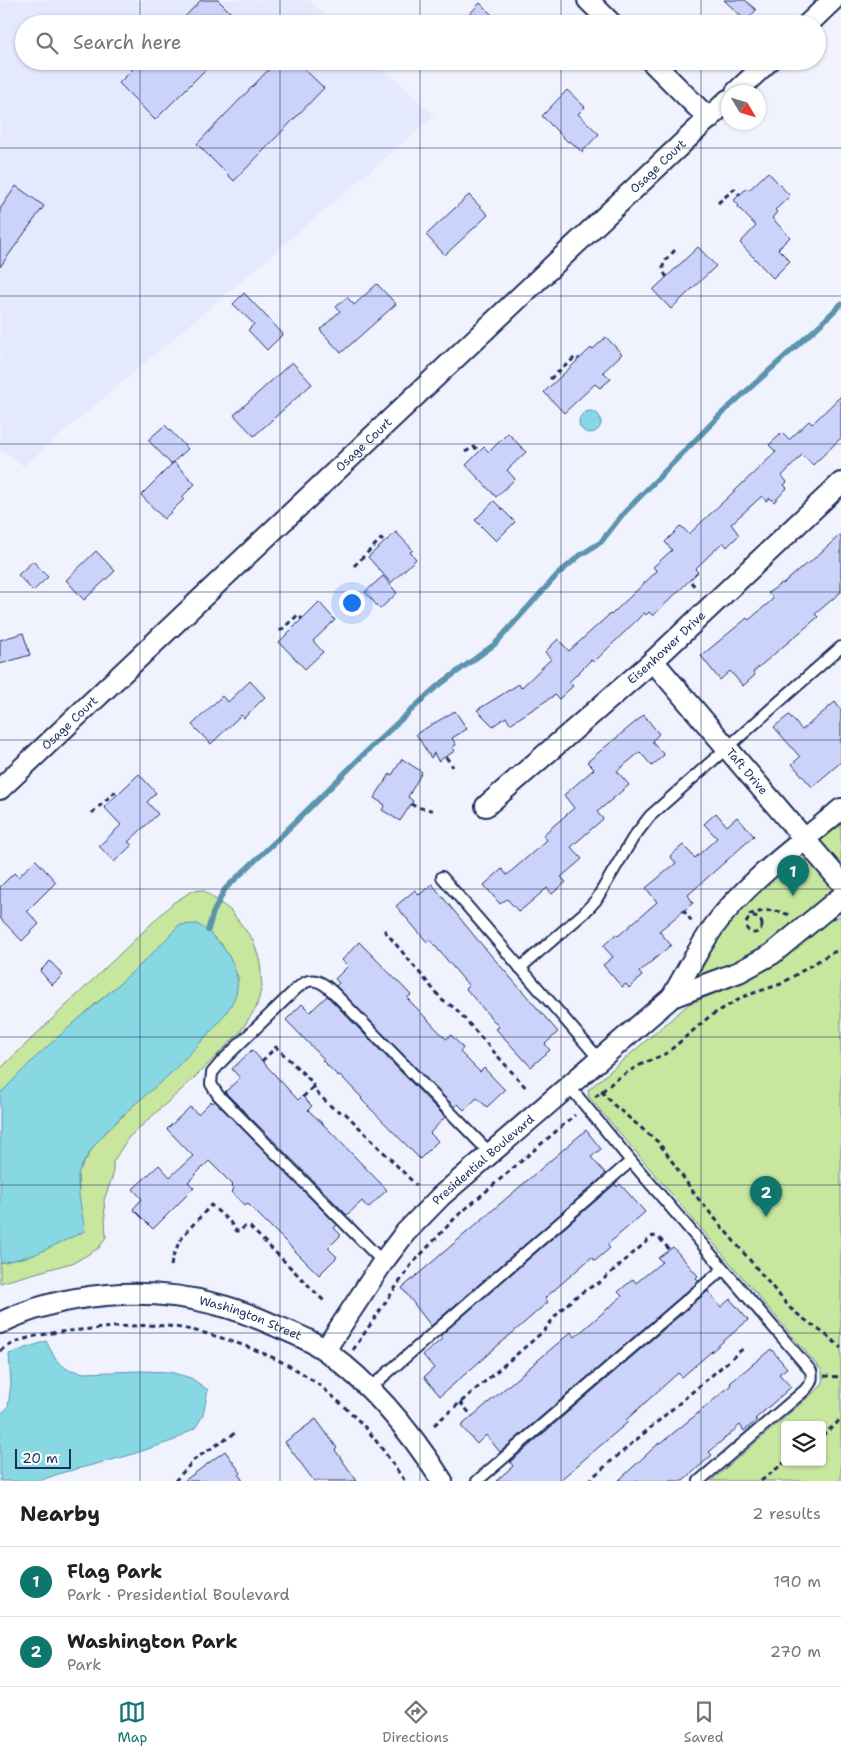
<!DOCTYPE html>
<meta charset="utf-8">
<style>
body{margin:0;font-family:"Shantell Sans",sans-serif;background:#f2f2f2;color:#202124}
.controls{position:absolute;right:15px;bottom:15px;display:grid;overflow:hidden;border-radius:5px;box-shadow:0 1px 4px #0004}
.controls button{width:45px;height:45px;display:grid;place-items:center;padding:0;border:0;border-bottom:1px solid #e0e0e0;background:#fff;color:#202124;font:25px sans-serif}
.compass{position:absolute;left:721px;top:85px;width:45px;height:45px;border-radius:50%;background:#fff;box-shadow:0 1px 4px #0004;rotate:128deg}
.scale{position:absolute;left:15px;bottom:12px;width:56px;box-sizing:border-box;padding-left:5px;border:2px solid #1b2f5e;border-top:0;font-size:14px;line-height:18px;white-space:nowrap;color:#1b2f5e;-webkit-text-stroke:4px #fff;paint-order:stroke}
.you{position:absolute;left:351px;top:602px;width:18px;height:18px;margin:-12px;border:4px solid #fff;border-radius:50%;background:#1a73e8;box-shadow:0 0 0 8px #1a73e833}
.badge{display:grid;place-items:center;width:32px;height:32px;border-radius:50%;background:#0f766e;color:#fff;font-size:16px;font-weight:700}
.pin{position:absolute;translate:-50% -41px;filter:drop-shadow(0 1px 2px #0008)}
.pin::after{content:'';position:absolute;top:26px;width:18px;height:15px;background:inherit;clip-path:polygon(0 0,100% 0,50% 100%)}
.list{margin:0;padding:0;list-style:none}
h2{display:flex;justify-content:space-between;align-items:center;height:65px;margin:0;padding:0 20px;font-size:21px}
h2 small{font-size:16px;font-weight:400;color:#757577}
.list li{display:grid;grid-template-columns:32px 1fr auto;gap:15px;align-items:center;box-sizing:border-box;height:70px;padding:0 20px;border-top:1px solid #e0e0e0}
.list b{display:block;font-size:19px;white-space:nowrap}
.list p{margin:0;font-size:16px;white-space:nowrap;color:#757577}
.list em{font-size:16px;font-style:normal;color:#757577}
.icon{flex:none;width:28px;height:28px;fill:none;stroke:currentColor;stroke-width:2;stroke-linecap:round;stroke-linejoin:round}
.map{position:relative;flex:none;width:841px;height:1481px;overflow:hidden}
.search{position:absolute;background:#fff;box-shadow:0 1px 4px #0004;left:15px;right:15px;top:15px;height:55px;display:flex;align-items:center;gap:12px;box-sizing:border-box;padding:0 18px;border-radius:28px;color:#757577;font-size:19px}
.sheet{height:205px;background:#fff}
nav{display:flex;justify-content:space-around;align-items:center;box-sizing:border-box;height:70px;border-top:1px solid #e0e0e0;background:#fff;font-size:14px;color:#757577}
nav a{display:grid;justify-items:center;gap:2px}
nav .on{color:#0f766e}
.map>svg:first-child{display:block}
.built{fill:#e5e9fd}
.green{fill:#c7e69e;stroke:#718a7e;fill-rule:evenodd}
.water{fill:#88d8e4;stroke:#5c94ae}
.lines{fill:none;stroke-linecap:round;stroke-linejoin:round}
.stream{stroke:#5c94ae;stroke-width:5.5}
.building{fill:#ccd3fb;stroke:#1b2f5e}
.lane-casing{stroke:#1b2f5e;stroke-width:14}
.street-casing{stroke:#1b2f5e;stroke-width:24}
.path{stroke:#1b2f5e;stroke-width:3;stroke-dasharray:5 4;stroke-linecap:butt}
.lane{stroke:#fff;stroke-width:10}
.street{stroke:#fff;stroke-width:20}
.grid{fill:none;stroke:#1b2f5e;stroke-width:1;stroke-opacity:0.55}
.labels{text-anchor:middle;stroke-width:4;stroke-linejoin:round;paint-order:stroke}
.street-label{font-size:12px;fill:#1b2f5e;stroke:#fff}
</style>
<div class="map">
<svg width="841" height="1481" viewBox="0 0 841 1481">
<rect width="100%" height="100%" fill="#f0f2fe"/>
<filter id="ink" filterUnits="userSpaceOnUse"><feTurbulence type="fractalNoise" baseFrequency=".02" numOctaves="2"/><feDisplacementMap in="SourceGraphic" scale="10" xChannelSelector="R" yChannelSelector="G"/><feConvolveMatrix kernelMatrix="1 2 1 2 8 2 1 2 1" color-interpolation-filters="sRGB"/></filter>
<g filter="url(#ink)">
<polygon class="built" points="0,0 309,0 335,24 24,24 24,61 376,61 435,116 24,466 0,451"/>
<g class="green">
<polygon points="841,819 841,888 765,951 735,966 699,975 722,930 745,904"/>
<polygon points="203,890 231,911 253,940 260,962 262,987 256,1008 240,1032 191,1081 128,1138 113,1162 113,1175 104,1200 106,1237 99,1248 75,1262 0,1283 0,1263 34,1255 79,1190 78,1173 96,1142 126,1113 239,979 221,943 179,925 159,948 133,973 94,1005 0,1094 0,1069 173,903 192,891"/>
<path d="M841 916V1481H711L820 1387 823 1383 822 1371 589 1097 588 1090 689 1004 731 987 765 970 791 952 830 920ZM785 1425H822V1462H785Z"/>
</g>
<g class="water">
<circle cx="590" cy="422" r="11"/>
<path d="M197 924C220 937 247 972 234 999 226 1016 212 1030 199 1044 189 1054 180 1064 170 1074 138 1103 98 1130 79 1171 75 1180 83 1218 85 1231L34 1255 0 1263V1094C16 1077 32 1060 49 1045 93 1005 140 970 179 925Z"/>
<polygon points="46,1341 56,1360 67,1369 84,1373 139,1371 170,1372 191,1378 208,1390 203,1415 196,1427 175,1440 127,1456 61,1473 39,1481 0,1481 0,1415 8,1407 11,1384 9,1354"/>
</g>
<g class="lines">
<polyline class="stream" points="208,930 213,913 225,889 278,839 365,753 435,688 495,644 557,575 579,556 601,542 622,515 720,415 823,322 841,304"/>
</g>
<g class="building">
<polygon points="201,0 218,0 242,24 178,24"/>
<polygon points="724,0 745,0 756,10 746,21"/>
<polygon points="480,3 501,24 460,24"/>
<polygon points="141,61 214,61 155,120 119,83"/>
<polygon points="277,61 296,61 324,88 234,181 197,144"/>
<polygon points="567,90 585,107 578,114 599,134 582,152 570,141 568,142 542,116"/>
<polygon points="768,172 790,196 775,210 777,212 772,218 790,237 778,249 790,261 773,278 740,243 756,226 738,207 739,206 734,200 747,188 749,190"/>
<polygon points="16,186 44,206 0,267 0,209"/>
<polygon points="469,195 488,215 445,255 426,235"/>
<polygon points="698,247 716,266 671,309 653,290"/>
<polygon points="377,284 396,304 341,353 320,330 340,311 336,307 347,297 354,305"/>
<polygon points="244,293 283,334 267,350 248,330 254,324 233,304"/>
<polygon points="606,337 622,354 603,372 611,379 600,388 595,384 564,413 544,392 591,348 592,350"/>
<polygon points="292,362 312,384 254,436 234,415"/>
<polygon points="841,396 841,438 813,465 802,455 782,476 787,482 784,485 787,488 774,502 770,498 766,501 762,496 731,524 739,535 727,547 723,542 695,569 698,572 653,616 649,612 646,615 644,613 594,662 591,660 569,682 573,686 559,699 555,695 510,724 506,717 493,726 477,710 519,684 521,688 551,659 545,652 558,639 569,651 610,614 611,615 657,571 653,567 672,550 665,542 681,526 689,534 776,452 769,445 782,433 789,440 809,421 812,424"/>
<polygon points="165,425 188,449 171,464 148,440"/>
<polygon points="508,433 526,452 507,470 515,479 496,497 466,465 484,447 489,452"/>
<polygon points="174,462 195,484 182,497 184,499 164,519 141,495"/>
<polygon points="494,501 515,522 496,541 475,520"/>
<polygon points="396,532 413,550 410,552 416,559 391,583 368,557"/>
<polygon points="841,534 841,592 815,614 818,617 753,672 755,675 743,686 730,671 720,680 701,656 747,618 749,620 772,600 773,598 768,593 782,583 783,584 807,563 808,564"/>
<polygon points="96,551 115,571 84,600 66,580"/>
<polygon points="33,561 48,577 33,591 18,575"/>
<polygon points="383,576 397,593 380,609 365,592"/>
<polygon points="319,602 335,620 313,641 323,652 305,669 279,642"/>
<polygon points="23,633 30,655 0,664 0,640"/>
<polygon points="250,681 265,697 244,718 241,715 211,744 192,725 222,696 228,702"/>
<polygon points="835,702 841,710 841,762 812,787 792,764 800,757 774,727 789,715 802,730"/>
<polygon points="455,711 467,729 452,738 456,745 452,747 455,751 438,761 434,753 431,758 416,734"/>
<polygon points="644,715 659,734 652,741 664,755 652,766 640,752 617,771 629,785 597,812 603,819 571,847 582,859 561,877 566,882 552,894 547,888 519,912 507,899 500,904 484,885 502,869 507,875 547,840 543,835 574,808 564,795 594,769 587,762"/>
<polygon points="402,759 422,772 408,797 413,801 400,821 382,810 385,805 374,798 390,774 392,775"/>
<polygon points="139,774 156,793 147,802 158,814 128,842 132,845 114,862 99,846 121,825 104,807"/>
<polygon points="716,813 727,826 737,817 754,836 688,895 693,903 659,931 671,945 639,972 642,976 629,988 626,984 622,987 603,965 613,957 603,946 616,934 618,936 657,902 646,888 676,863 670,856 683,845 695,858 717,838 704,824"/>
<polygon points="36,860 56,882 27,911 39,924 22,941 0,918 0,887 14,873 18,877"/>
<polygon points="432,884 476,938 558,1032 545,1044 550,1050 531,1067 496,1029 499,1027 466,989 469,986 430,940 427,942 396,906 415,890 419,895"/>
<polygon points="359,942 411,995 407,998 446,1039 451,1035 463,1048 460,1052 480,1072 484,1068 505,1090 487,1107 477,1098 464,1110 458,1104 454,1107 336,986 339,983 335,979 348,966 342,960"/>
<polygon points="50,961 63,975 52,985 40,971"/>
<polygon points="327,996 445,1117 430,1133 438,1141 420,1159 361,1099 362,1098 340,1075 338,1076 322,1060 324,1059 286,1020 302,1004 310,1012"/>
<polygon points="252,1050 298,1100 302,1096 312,1106 308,1110 326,1127 387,1190 368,1208 362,1201 347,1215 225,1092 240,1078 232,1069"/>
<polygon points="211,1101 213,1103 215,1101 337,1225 334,1228 341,1235 328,1248 337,1257 319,1275 247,1203 245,1205 231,1192 234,1189 232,1186 233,1185 209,1161 188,1182 194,1188 153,1229 133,1209 142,1199 133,1189 159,1165 170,1177 193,1156 167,1129 190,1107 198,1114"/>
<polygon points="586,1130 601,1149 591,1157 606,1174 431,1326 402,1288"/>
<polygon points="615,1184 617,1187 620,1184 645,1212 607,1245 610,1248 595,1261 592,1257 545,1298 548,1302 440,1396 424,1377 434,1368 423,1355 442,1339 440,1336"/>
<polygon points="673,1247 698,1276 696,1278 699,1281 500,1452 486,1435 477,1444 461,1426 571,1332 575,1337 622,1296 618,1292 633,1279 636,1283 662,1262 658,1258"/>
<polygon points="708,1291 721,1307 730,1299 748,1320 682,1377 678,1373 626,1420 628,1422 559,1481 496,1481 513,1466 510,1462"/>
<polygon points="771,1349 787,1368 779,1374 791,1387 755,1419 757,1420 744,1431 740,1425 709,1452 712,1455 683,1481 618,1481 660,1442 661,1443 702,1410 731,1385 730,1383"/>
<polygon points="316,1419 337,1448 335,1450 357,1481 314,1481 285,1442"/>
<polygon points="225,1451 241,1473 239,1475 243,1481 184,1481"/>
</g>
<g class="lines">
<defs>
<g id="lane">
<polyline points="442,877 600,1060"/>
<polyline points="520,968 584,913 596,900 633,838 650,816 841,647"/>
<path d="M569 1086 631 1161 811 1371C813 1379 811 1383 805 1390L699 1481"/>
<path d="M383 1262 218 1095 211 1084 212 1073 222 1061 296 989C299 987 303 983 306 982 318 976 330 989 338 997L491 1154"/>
<polyline points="370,1388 631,1161"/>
<polyline points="477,1481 723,1269"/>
</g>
<g id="street">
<polyline points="588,0 612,24"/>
<polyline points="808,24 833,0"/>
<polyline points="651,61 709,119"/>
<polyline points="736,92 769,61"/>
<path id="s1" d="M653 661 841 882"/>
<path id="s2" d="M0 789 728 100"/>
<path id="s3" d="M486 806 653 661 841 483"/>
<path d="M672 997C686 973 699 947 715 925 749 879 799 845 841 809"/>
<path id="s4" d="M0 1323C63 1292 147 1286 215 1304 236 1309 256 1317 276 1326 293 1333 311 1340 326 1351 374 1386 411 1432 442 1481"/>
<path id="s5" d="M325 1350 383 1262 405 1233 441 1196 672 997 739 972 772 954 841 897"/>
</g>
</defs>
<use href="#lane" class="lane-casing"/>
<use href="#street" class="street-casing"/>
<g class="path">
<polyline points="718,203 734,189 740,195"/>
<path d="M667 277C657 265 668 258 676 249"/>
<polyline points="550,379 573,359 577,357 579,359"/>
<polyline points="465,452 474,447 480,451"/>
<polyline points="354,566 381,539 384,542"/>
<polyline points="691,582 697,589"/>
<polyline points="280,631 298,615 302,619"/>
<polyline points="446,757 453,767"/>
<polyline points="411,804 416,807 436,811"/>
<polyline points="92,813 116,791 118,794"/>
<polyline points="683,910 694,924"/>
<path d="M749 915C765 909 776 909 791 916"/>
<circle cx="754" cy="925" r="8"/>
<polyline points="384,930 443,1001 455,1008 527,1089"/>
<polyline points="262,1061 276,1047 311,1081 317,1093 334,1109 346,1114 416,1185"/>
<path d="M601 1091 615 1106 658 1142 667 1154 696 1196 790 1308C806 1322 826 1333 841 1348"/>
<polyline points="303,1097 313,1087"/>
<polyline points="595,1097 618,1078 638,1066 667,1053 710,1016 745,996 781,984 831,953 841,950"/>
<path d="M171 1266C176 1237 193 1226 211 1205L230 1222 236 1231H240L244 1227H250L325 1302"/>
<polyline points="353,1350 411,1265 456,1217 575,1115"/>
<path d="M0 1351C26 1333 61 1332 91 1329 113 1327 146 1324 167 1326 207 1330 266 1351 300 1372 321 1385 341 1403 358 1420 376 1438 390 1461 405 1481"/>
<polyline points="824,1376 841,1377"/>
<polyline points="460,1402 472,1416"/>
<path d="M434 1425 545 1330C557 1311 578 1292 599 1283L653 1236 659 1238 670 1250"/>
<polyline points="822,1436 837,1423 841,1417"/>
<polyline points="175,1481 195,1459 235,1433"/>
<polyline points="588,1481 745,1347"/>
<polyline points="761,1481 785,1462"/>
</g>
<use href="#lane" class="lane"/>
<use href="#street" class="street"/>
</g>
</g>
<path class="grid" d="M140 0V24M280 0V24M420 0V24M561 0V24M701 0V24M140 61V1481M280 61V1481M420 61V1481M561 61V1481M701 61V1481M0 148H841M0 296H841M0 444H841M0 592H841M0 740H841M0 889H841M0 1037H841M0 1185H841M0 1333H841"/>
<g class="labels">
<g class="street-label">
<text dy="4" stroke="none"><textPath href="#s2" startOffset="906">Osage Court</textPath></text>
<text dy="4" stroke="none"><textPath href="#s2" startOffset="501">Osage Court</textPath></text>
<text dy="4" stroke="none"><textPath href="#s3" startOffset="240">Eisenhower Drive</textPath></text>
<text dy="4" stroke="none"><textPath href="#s2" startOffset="96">Osage Court</textPath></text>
<text dy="4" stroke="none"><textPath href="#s1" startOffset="145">Taft Drive</textPath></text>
<text dy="4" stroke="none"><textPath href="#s5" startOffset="249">Presidential Boulevard</textPath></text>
<text dy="4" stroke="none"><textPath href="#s4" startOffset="258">Washington Street</textPath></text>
</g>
</g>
</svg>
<div class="controls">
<button><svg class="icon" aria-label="layers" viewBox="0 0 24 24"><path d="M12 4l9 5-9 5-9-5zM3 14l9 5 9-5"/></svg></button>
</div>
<svg class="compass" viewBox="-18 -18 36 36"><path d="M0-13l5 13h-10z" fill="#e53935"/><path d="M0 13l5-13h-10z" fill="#757577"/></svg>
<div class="scale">20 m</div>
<div class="you"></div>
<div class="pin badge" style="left:793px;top:896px">1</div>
<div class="pin badge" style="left:766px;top:1217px">2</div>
<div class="search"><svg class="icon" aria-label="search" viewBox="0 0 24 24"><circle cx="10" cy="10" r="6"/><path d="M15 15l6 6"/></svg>Search here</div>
</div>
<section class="sheet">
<h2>Nearby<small>2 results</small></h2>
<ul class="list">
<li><span class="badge">1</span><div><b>Flag Park</b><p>Park · Presidential Boulevard</p></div><em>190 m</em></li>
<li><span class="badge">2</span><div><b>Washington Park</b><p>Park</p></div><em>270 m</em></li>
</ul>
</section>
<nav>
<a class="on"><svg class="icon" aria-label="map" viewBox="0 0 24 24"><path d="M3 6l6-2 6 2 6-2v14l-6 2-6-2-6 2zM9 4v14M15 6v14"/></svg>Map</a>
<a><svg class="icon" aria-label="directions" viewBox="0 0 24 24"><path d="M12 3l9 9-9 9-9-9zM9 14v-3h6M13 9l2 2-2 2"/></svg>Directions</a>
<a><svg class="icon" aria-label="saved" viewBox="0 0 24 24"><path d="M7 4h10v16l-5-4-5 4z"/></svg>Saved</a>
</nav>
